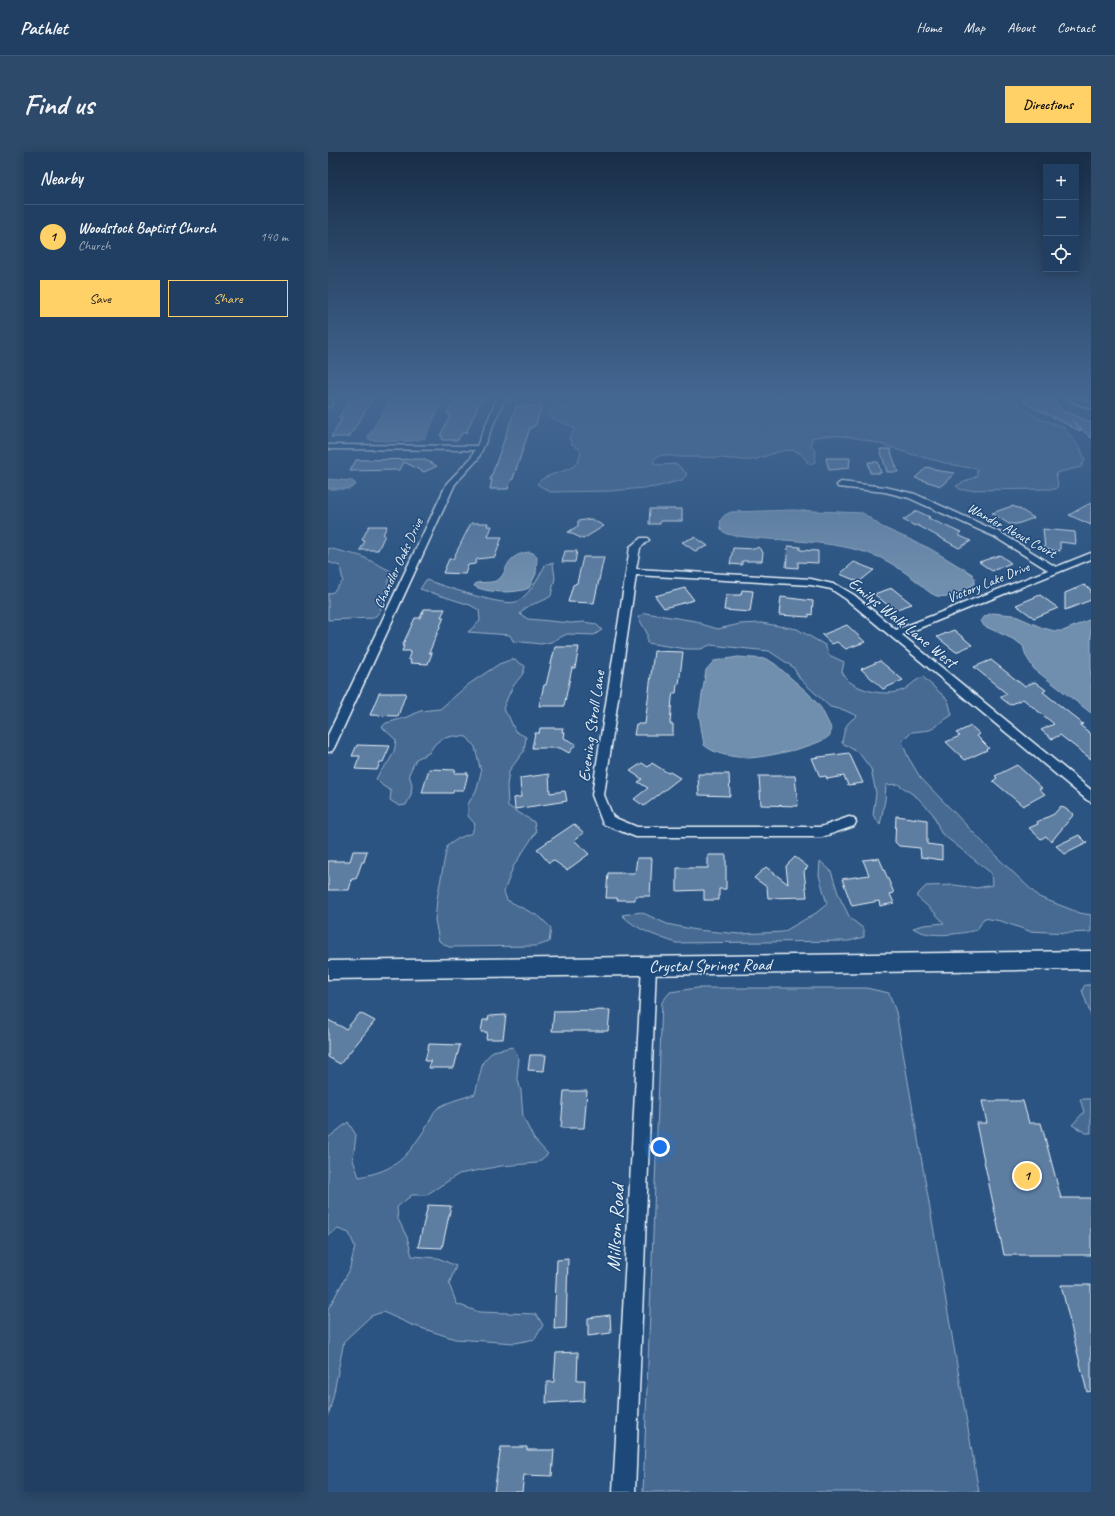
<!DOCTYPE html>
<meta charset="utf-8">
<style>
body{margin:0;font-family:Caveat,sans-serif;background:#2d4a6b;color:#f1f3f6}
.controls{position:absolute;right:12px;top:12px;display:grid;overflow:hidden;border-radius:0px;box-shadow:0 2px 10px #0003}
.controls button{width:36px;height:36px;display:grid;place-items:center;padding:0;border:0;border-bottom:1px solid #3d5877;background:#203f62;color:#f1f3f6;font:20px sans-serif}
.you{position:absolute;left:332px;top:995px;width:14px;height:14px;margin:-10px;border:3px solid #fff;border-radius:50%;background:#1a73e8;box-shadow:0 0 0 6px #1a73e833}
.badge{display:grid;place-items:center;width:26px;height:26px;border-radius:50%;background:#ffd166;color:#111;font-size:13px;font-weight:700}
.pin{position:absolute;translate:-50% -50%;border:2px solid #fff;box-shadow:0 1px 4px #0006}
.list{margin:0;padding:0;list-style:none}
h2{display:flex;justify-content:space-between;align-items:center;height:52px;margin:0;padding:0 16px;font-size:17px}
h2 small{font-size:13px;font-weight:400;color:#a2afbe}
.list li{display:grid;grid-template-columns:26px 1fr auto;gap:12px;align-items:center;box-sizing:border-box;height:64px;padding:0 16px;border-top:1px solid #3d5877}
.list b{display:block;font-size:15px;white-space:nowrap}
.list p{margin:0;font-size:13px;white-space:nowrap;color:#a2afbe}
.list em{font-size:13px;font-style:normal;color:#a2afbe}
.actions{display:flex;gap:8px;padding:12px 16px}
.actions a{flex:1;padding:9px 0;border:1px solid #ffd166;border-radius:0px;text-align:center;font-size:14px;color:#ffd166}
.actions .main{background:#ffd166;color:#111}
.icon{flex:none;width:22px;height:22px;fill:none;stroke:currentColor;stroke-width:2;stroke-linecap:round;stroke-linejoin:round}
.map{position:relative;flex:none;width:763px;height:1340px;overflow:hidden;border-radius:0px}
header{display:flex;align-items:center;gap:24px;box-sizing:border-box;height:56px;padding:0 20px;background:#203f62;border-bottom:1px solid #3d5877}
header strong{font-size:19px}
nav{display:flex;gap:22px;margin-inline-start:auto;font-size:14px}
.intro{display:flex;align-items:center;justify-content:space-between;box-sizing:border-box;height:96px;padding:0 24px}
h1{margin:0;font-size:28px}
.button{padding:10px 18px;border-radius:0px;background:#ffd166;color:#111;font-size:14px;font-weight:700}
main{display:flex;gap:24px;padding:0 24px}
aside{flex:1;background:#203f62;border-radius:0px;box-shadow:0 2px 10px #0003}
.map>svg:first-child{display:block}
.green{fill:#476b93;stroke:#98aec6}
.water{fill:#708ead;stroke:#a0b6cb}
.building{fill:#5d7da1;stroke:#e8f1f8}
.lines{fill:none;stroke-linecap:round;stroke-linejoin:round}
.street-casing{stroke:#e8f1f8;stroke-width:3}
.secondary-casing{stroke:#e8f1f8;stroke-width:3}
.street{fill:#1f4a7a;fill-rule:evenodd}
.secondary{fill:#1f4a7a;fill-rule:evenodd}
.labels{text-anchor:middle;stroke-width:3;stroke-linejoin:round;paint-order:stroke}
.far-street-label{font-size:14px;fill:#e8f1f8;stroke:#1f4a7a}
.street-label{font-size:17px;fill:#e8f1f8;stroke:#1f4a7a}
.near-street-label{font-size:20px;fill:#e8f1f8;stroke:#1f4a7a}
</style>
<header>
<strong>Pathlet</strong>
<nav><a>Home</a><a>Map</a><a>About</a><a>Contact</a></nav>
</header>
<div class="intro"><h1>Find us</h1><a class="button">Directions</a></div>
<main>
<aside>
<h2>Nearby<small></small></h2>
<ul class="list">
<li><span class="badge">1</span><div><b>Woodstock Baptist Church</b><p>Church</p></div><em>140 m</em></li>
</ul>
<div class="actions"><a class="main">Save</a><a>Share</a></div>
</aside>
<div class="map">
<svg width="763" height="1340" viewBox="0 0 763 1340">
<rect width="100%" height="100%" fill="#2b5482"/>
<filter id="ink" filterUnits="userSpaceOnUse"><feTurbulence type="fractalNoise" baseFrequency=".025" numOctaves="2"/><feDisplacementMap in="SourceGraphic" scale="8" xChannelSelector="R" yChannelSelector="G"/><feConvolveMatrix kernelMatrix="1 2 1 2 8 2 1 2 1" color-interpolation-filters="sRGB"/></filter>
<g filter="url(#ink)">
<g class="green">
<path d="M260 244H655L671 245 690 251 711 267 734 274 752 295 757 308 753 315 728 321 730 333 728 337 633 338 628 334 649 324V317C627 314 605 308 583 302 551 292 518 278 484 286L483 293 488 300 487 310 481 313C467 284 444 306 422 308 417 309 410 307 404 307 385 305 371 305 352 305 345 305 338 302 331 304 327 305 326 307 326 311L332 313 349 312 359 322 354 328 328 335 282 339 222 340 209 332C221 316 251 325 253 299L243 291 241 285 247 277C238 270 228 270 219 262L225 257 243 255Z"/>
<polygon points="0,396 33,404 63,419 52,459 46,466 0,468 0,442 5,440 15,429 12,414 0,410"/>
<path d="M225 411 227 426 223 444C213 452 200 450 192 462L200 467 243 471 256 470 268 472 274 478 266 483 239 482 223 490 213 492 185 489 182 483 140 480 152 469 151 458 142 453 92 437 98 428C114 433 179 457 190 449 204 440 210 425 218 412Z"/>
<path d="M317 461 368 469 376 473 390 477 412 472 433 471 469 477 497 493 501 503 516 510 514 520C516 523 519 528 522 530 536 540 561 545 577 537 583 533 587 528 595 525L620 548 624 563 602 578 584 580 574 590 580 605 592 625 669 705 711 745 752 761 763 763V780L739 781 701 779 673 769 656 766 649 778C631 782 601 787 585 776L596 773 616 771 606 760 588 744 598 734 626 733 649 736 664 733 663 721 613 681 605 662 590 646 570 632 558 633 557 648 552 673 545 663 548 641 543 617 531 601 514 591C516 578 517 571 529 564L516 558 502 555 472 527 465 515 441 499 382 493 373 497H358L319 491V481L310 465Z"/>
<path d="M185 507 197 514C196 523 191 526 186 533 181 541 178 549 175 557L181 565 187 579 198 585 196 599 181 619 179 634 180 654 206 670 208 680 185 715 176 740 179 748 212 765 223 776 221 790 209 794 121 795 111 789 107 768 109 747 119 694 131 686 144 681 147 672 140 664V652L149 637 153 620 147 595 139 585 125 584 113 587 106 593 101 601 88 607 81 622 84 633 83 643 78 653 71 654 62 648 63 639 55 634 48 627C52 617 61 612 65 602 67 598 67 593 68 588L54 575 58 571 80 565 92 559 112 557 141 532 171 512Z"/>
<path d="M492 709 503 719 511 744 522 766 536 777V785L521 789 348 791C329 784 308 778 294 763L313 760 339 772 368 778 412 782 455 780 488 761 499 752 491 723Z"/>
<polygon points="757,833 763,833 763,864 754,838"/>
<polygon points="369,836 538,836 561,841 568,860 651,1340 315,1340 334,850 342,840"/>
<path d="M185 895 191 907 189 924 193 939 195 965 206 987 220 1002 209 1011 173 1014 131 1022 98 1043H84L69 1055 70 1067 79 1085 84 1104 110 1106 128 1114 121 1132 129 1152 151 1160 208 1162 215 1173 207 1187 187 1191 127 1187 84 1173 55 1160 43 1164 16 1189 6 1240 0 1265V1157L21 1119 27 1095 21 1081 10 1077 0 1083V986L20 970 28 983 25 1008 31 1025C69 1018 78 1006 99 974 102 969 105 959 110 956 121 949 135 946 147 942L155 910 165 899Z"/>
<polygon points="752,947 763,947 763,981 758,981 744,973 756,960"/>
</g>
<g class="water">
<path d="M64 244H116L111 257 97 286C80 292 60 289 42 288L39 286Z"/>
<polygon points="0,327 24,329 27,331 28,333 21,337 0,337"/>
<path d="M465 358 535 361 554 375 601 396 644 422 647 427 646 432C637 438 620 447 609 444 599 441 591 430 582 424 572 417 559 408 548 404 504 387 456 390 409 384L399 382 393 378C391 368 393 364 403 360Z"/>
<path d="M201 400 205 401 209 404 208 422 201 436C188 442 157 441 146 434L148 431C154 430 162 431 168 429 182 422 173 404 201 400Z"/>
<polygon points="665,461 685,463 715,476 727,479 735,479 763,467 763,561 706,517 698,504 695,494 687,488 656,474 653,469 657,464"/>
<path d="M410 505 439 507 447 512 480 541 493 556 504 578C503 578 502 583 502 583 494 594 434 606 420 606 406 605 387 603 376 593L371 562 378 518 386 509Z"/>
</g>
<g class="building">
<polygon points="711,244 715,249 725,248 737,261 738,259 763,271 763,286 745,269 753,278 752,279 695,250 700,249 696,245"/>
<polygon points="126,246 154,246 138,281 134,281 130,288 114,288 115,284 112,284 123,262 119,262"/>
<polygon points="22,248 44,248 21,285 3,285 14,266 10,266"/>
<polygon points="188,254 214,254 207,274 202,276 185,327 183,328 180,337 162,337 164,328 162,328"/>
<polygon points="552,297 562,297 570,320 559,320"/>
<polygon points="498,306 522,306 521,316 501,318"/>
<polygon points="95,307 109,314 96,320 76,310 72,318 22,319 28,308"/>
<polygon points="540,310 550,310 553,321 542,321"/>
<polygon points="599,315 612,319 627,321 613,334 587,326"/>
<polygon points="763,351 763,373 741,363 755,355"/>
<polygon points="684,354 690,356 706,366 689,372 681,372 664,361"/>
<polygon points="322,357 354,357 354,369 332,369 332,372 321,372"/>
<polygon points="589,359 602,365 600,366 633,381 630,383 643,389 631,396 589,373 587,374 575,368"/>
<polygon points="263,367 276,374 255,387 240,380 250,374 250,369"/>
<polygon points="143,371 160,371 159,374 164,374 160,385 174,385 167,405 149,407 147,412 140,413 137,422 115,421 121,407 125,407"/>
<polygon points="41,374 59,374 55,383 57,383 50,398 32,398 37,389 34,388"/>
<polygon points="715,377 747,380 748,392 732,390 732,399 717,397"/>
<polygon points="367,385 380,394 367,399 354,390"/>
<polygon points="460,394 472,395 472,398 490,399 490,411 470,410 470,416 458,415"/>
<polygon points="430,395 435,400 434,409 414,409 414,413 402,412 405,396 427,397"/>
<polygon points="237,399 249,399 247,410 234,410"/>
<polygon points="672,403 683,411 664,419 651,410"/>
<polygon points="255,405 276,405 266,451 240,450 245,433 249,431"/>
<polygon points="526,410 546,418 531,430 512,422"/>
<polygon points="756,433 763,438 763,448 737,458 737,441"/>
<polygon points="357,436 366,448 336,456 327,444"/>
<polygon points="564,436 584,452 566,458 546,442"/>
<polygon points="414,438 425,439 422,460 396,458 398,443 413,443"/>
<polygon points="712,443 730,456 706,466 688,453"/>
<polygon points="453,445 485,449 484,463 481,462 481,465 451,463"/>
<polygon points="96,457 117,457 113,465 116,465 101,501 104,501 100,512 82,511 83,508 80,507 83,499 74,499 76,494 74,494 87,466 92,466"/>
<polygon points="519,473 537,490 518,497 509,490 504,492 494,483"/>
<polygon points="626,478 644,493 628,500 609,485"/>
<polygon points="227,495 251,495 247,516 244,516 236,554 211,554 216,533 218,533"/>
<polygon points="326,499 355,500 351,532 349,533 348,541 345,541 344,546 342,572 345,572 345,583 306,583 308,572 317,572"/>
<polygon points="663,508 696,534 707,530 718,538 715,540 755,572 752,573 763,582 763,607 732,583 724,587 713,578 726,572 695,547 682,553 672,545 679,542 646,515"/>
<polygon points="552,509 575,528 555,537 533,517"/>
<polygon points="51,541 78,541 70,564 42,563"/>
<polygon points="643,574 652,582 649,584 661,596 658,597 659,598 637,608 618,590 632,584 628,581"/>
<polygon points="212,576 235,576 234,580 237,580 236,586 248,592 241,601 232,596 204,596 207,581 211,581"/>
<polygon points="29,593 62,594 55,610 52,610 49,618 27,617 32,604 24,604"/>
<polygon points="521,601 535,631 520,633 516,624 499,627 498,624 492,625 484,606"/>
<polygon points="314,611 320,615 324,611 340,621 342,620 352,626 316,654 306,647 320,636 310,630 314,627 302,619"/>
<polygon points="689,613 714,636 711,637 717,642 695,654 665,629 669,626 667,624"/>
<polygon points="101,617 128,618 126,621 140,621 136,638 126,638 125,641 94,641"/>
<polygon points="221,622 222,641 237,639 239,649 187,657 186,646 193,645 192,626"/>
<polygon points="370,622 401,622 402,644 371,643"/>
<polygon points="431,624 467,624 470,654 433,653"/>
<polygon points="733,654 746,662 723,690 718,684 713,687 701,676 710,672 709,670 726,662"/>
<polygon points="568,664 599,668 599,692 614,694 614,708 593,705 592,696 571,694 567,690"/>
<polygon points="246,672 256,681 246,688 261,702 239,718 225,708 221,711 209,697"/>
<polygon points="751,683 759,691 737,702 728,694"/>
<polygon points="25,699 39,699 36,710 34,710 28,727 24,727 21,738 0,738 0,709 22,709"/>
<polygon points="380,703 398,703 398,737 391,737 391,748 376,748 376,738 349,739 349,716 380,716"/>
<polygon points="467,705 480,715 476,719 479,745 440,746 439,735 426,726 438,715 460,732 458,714"/>
<polygon points="309,706 324,706 322,744 307,744 307,748 289,748 289,746 278,746 280,721 307,721"/>
<polygon points="551,706 566,741 562,742 566,751 552,754 551,749 524,754 514,727 541,723 535,708"/>
<polygon points="282,858 280,879 224,879 226,859"/>
<polygon points="32,861 47,869 12,912 0,905 0,868 18,877"/>
<polygon points="178,863 175,887 158,887 159,880 153,880 155,868 160,868 161,864"/>
<polygon points="101,892 132,893 126,916 101,916 103,909 97,909"/>
<polygon points="202,903 218,903 216,919 200,918"/>
<polygon points="236,939 259,939 256,976 233,976"/>
<polygon points="654,949 695,949 701,971 713,971 733,1046 763,1046 763,1103 676,1103 648,971 659,971"/>
<polygon points="100,1053 123,1054 114,1096 90,1095"/>
<polygon points="240,1107 238,1176 226,1177 229,1108"/>
<polygon points="733,1133 763,1133 763,1239 759,1240"/>
<polygon points="282,1163 283,1181 260,1184 260,1166"/>
<polygon points="250,1200 249,1228 257,1228 256,1249 218,1251 219,1230 226,1230 228,1201"/>
<polygon points="173,1295 199,1295 199,1298 226,1298 224,1324 196,1323 194,1340 166,1340"/>
</g>
<g class="lines">
<defs>
<g id="street">
<polygon points="0,244 6,244 4,253 0,255"/>
<polygon points="170,244 178,244 150,307 127,332 6,596 4,599 0,600 0,583 119,331 143,306 147,298 0,297 0,293 149,294"/>
<polygon points="732,244 742,244 763,252 763,257"/>
<polygon points="513,330 557,335 587,342 673,381 728,415 763,401 763,407 574,483 763,638 763,650 759,648 518,447 503,437 483,433 308,423 276,643 285,665 309,675 493,675 521,665 526,666 528,670 526,674 494,685 308,685 275,672 264,643 302,395 313,386 319,386 321,388 312,396 308,417 483,427 509,433 526,443 568,478 720,418 667,385 581,346 557,340 510,335 509,333"/>
<polygon points="321,807 326,809 328,814 307,1340 285,1340 314,814 316,809"/>
</g>
<polygon id="secondary" points="763,799 763,817 0,827 0,809"/>
</defs>
<use href="#street" class="street-casing"/>
<use href="#secondary" class="secondary-casing"/>
<use href="#street" class="street"/>
<use href="#secondary" class="secondary"/>
</g>
</g>
<linearGradient id="sky" x2="0" y2="1"><stop stop-color="#182e48"/><stop offset="0.57" stop-color="#446792"/><stop offset="1" stop-color="#446792" stop-opacity="0"/></linearGradient>
<rect width="763" height="431" fill="url(#sky)"/>
<g class="labels">
<g class="far-street-label">
<text transform="translate(684 378) rotate(29)" y="5">Wander About Court</text>
<text transform="translate(70 411) rotate(-65)" y="5">Chandler Oaks Drive</text>
<text transform="translate(660 430) rotate(-22)" y="5">Victory Lake Drive</text>
</g>
<g class="street-label">
<text transform="translate(575 470) rotate(39)" y="6">Emilys Walk Lane West</text>
<text transform="translate(263 574) rotate(-82)" y="6">Evening Stroll Lane</text>
<text transform="translate(382 813) rotate(-1)" y="6">Crystal Springs Road</text>
</g>
<g class="near-street-label">
<text transform="translate(287 1076) rotate(-87)" y="7">Millson Road</text>
</g>
</g>
</svg>
<div class="controls">
<button>+</button>
<button>−</button>
<button><svg class="icon" aria-label="locate" viewBox="0 0 24 24"><circle cx="12" cy="12" r="6"/><path d="M12 2v4M12 18v4M2 12h4M18 12h4"/></svg></button>
</div>
<div class="you"></div>
<div class="pin badge" style="left:699px;top:1024px">1</div>
</div>
</main>
